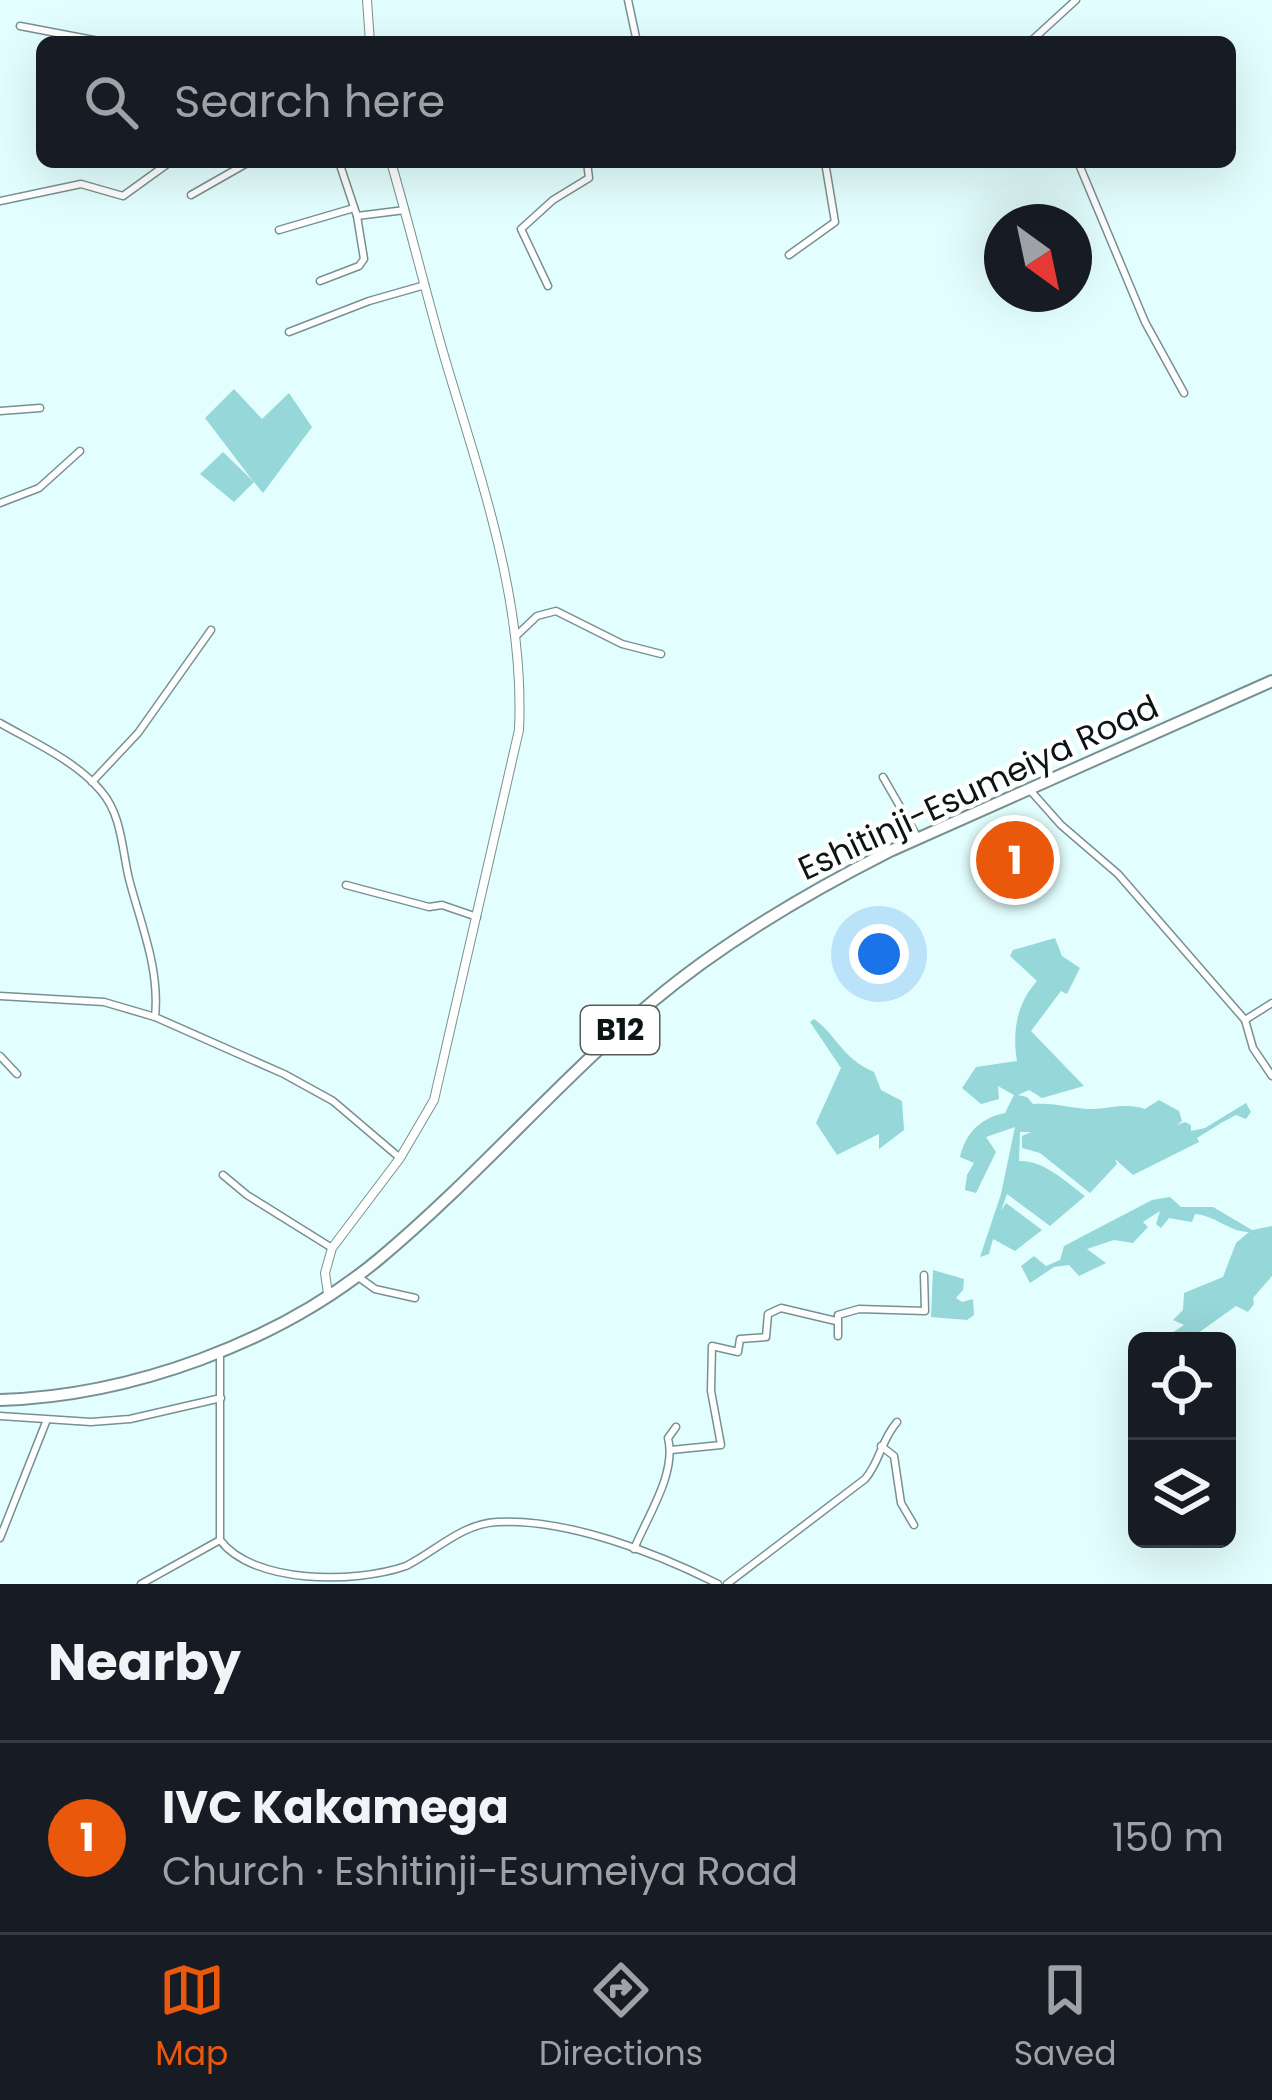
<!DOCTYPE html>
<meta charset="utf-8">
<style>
body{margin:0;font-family:Poppins,sans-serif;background:#20242c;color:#f1f3f6}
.controls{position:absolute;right:36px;bottom:36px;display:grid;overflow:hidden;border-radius:18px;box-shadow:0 12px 48px #0002}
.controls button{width:108px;height:108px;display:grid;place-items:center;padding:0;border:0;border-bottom:3px solid #363941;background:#171b24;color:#f1f3f6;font:60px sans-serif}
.compass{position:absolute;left:984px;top:204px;width:108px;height:108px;border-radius:50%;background:#171b24;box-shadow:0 12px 48px #0002;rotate:147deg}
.you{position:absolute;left:879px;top:954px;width:42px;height:42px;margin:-30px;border:9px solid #fff;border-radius:50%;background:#1a73e8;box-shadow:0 0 0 18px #1a73e833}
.badge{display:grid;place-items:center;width:78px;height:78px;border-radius:50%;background:#ea580c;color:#fff;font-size:39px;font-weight:700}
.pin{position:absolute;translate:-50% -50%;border:6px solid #fff;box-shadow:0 3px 12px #0006}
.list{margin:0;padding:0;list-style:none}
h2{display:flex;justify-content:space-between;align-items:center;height:156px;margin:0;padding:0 48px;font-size:51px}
h2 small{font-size:39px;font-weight:400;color:#9ea1a6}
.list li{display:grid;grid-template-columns:78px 1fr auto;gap:36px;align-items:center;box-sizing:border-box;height:192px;padding:0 48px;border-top:3px solid #363941}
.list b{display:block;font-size:45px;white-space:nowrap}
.list p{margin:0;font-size:39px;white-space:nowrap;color:#9ea1a6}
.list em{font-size:39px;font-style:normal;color:#9ea1a6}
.icon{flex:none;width:66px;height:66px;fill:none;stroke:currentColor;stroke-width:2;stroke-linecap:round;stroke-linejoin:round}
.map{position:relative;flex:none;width:1272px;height:1584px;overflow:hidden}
.search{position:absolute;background:#171b24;box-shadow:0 12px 48px #0002;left:36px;right:36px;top:36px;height:132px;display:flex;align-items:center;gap:30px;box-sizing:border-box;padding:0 42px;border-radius:18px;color:#9ea1a6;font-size:45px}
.sheet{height:348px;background:#171b24}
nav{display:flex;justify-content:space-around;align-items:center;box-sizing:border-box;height:168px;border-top:3px solid #363941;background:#171b24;font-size:33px;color:#9ea1a6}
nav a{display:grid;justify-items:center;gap:6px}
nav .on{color:#ea580c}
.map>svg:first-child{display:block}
.green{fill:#96d7d9}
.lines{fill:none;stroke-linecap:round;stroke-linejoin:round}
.minor-casing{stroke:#789091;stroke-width:9}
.tertiary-casing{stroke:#789091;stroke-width:10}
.trunk-casing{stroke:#789091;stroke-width:14}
.minor{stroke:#fff;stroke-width:6}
.tertiary{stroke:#fff;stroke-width:8}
.trunk{stroke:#fff;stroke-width:10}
.labels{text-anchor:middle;stroke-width:9;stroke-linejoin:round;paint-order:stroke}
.shield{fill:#fff;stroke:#555b5b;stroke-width:3}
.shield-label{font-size:30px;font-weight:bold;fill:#0c1515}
.street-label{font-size:33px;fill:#0c1515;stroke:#fff}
</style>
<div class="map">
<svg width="1272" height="1584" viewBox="0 0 1272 1584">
<rect width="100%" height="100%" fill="#e3fefe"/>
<g class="green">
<polygon points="234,389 262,419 289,393 312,427 263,493 254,482 234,502 200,474 223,452 253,481 205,418"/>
<path d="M1055 938 1062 956 1080 968 1067 994 1061 991 1031 1031 1084 1086 1042 1098 1029 1090 1018 1095 1027 1097 1033 1104C1054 1102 1073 1109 1094 1109 1112 1108 1127 1103 1145 1109L1159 1100 1179 1111 1182 1121 1177 1125 1185 1122 1191 1125V1131L1205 1128 1246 1103 1251 1112 1246 1119 1236 1115C1223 1121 1209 1131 1197 1138L1199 1142 1133 1175 1115 1159 1117 1164 1090 1193 1040 1153 1022 1148V1136L1031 1132H1020L1019 1161C1044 1160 1066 1182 1085 1196L1050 1226 1007 1194 1001 1211 1006 1203 1042 1230 1015 1251 993 1239 989 1254 980 1257 1001 1194 1015 1127 986 1137 996 1152 976 1193 965 1190 967 1175 974 1163 960 1157C966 1132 981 1118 1005 1113L1014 1095 998 1086 999 1099 981 1104 962 1088 976 1067 1017 1061C1012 1031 1017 1003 1037 981L1010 956 1013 950Z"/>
<path d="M814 1019C837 1035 841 1058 874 1072L881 1090 902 1101 904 1130 879 1149V1134L837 1155 816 1123 841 1068 810 1022Z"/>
<path d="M1170 1197 1181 1207H1213L1252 1230 1272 1226V1276L1253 1298 1254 1304 1248 1312 1236 1306 1187 1341H1160L1184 1325 1173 1320 1183 1310 1184 1293 1223 1277 1236 1243 1249 1232C1229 1232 1217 1216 1195 1214L1192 1222 1169 1218 1161 1228 1156 1224 1160 1211 1143 1222 1148 1227 1133 1243 1114 1240 1087 1249 1106 1263 1079 1276 1069 1265 1054 1267 1030 1283 1021 1266 1034 1256 1046 1266 1060 1260 1064 1246 1152 1200Z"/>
<polygon points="933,1270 964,1279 963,1290 956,1298 962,1302 973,1299 974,1315 967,1320 931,1317"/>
</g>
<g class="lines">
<defs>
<g id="minor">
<polyline points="628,0 637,42"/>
<polyline points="20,26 104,42"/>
<polyline points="1030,42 1076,0"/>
<polyline points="1078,162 1145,322 1184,393"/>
<polyline points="191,195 249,162"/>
<polyline points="0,201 81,184 123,196 170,162"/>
<polyline points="357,216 405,210"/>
<polyline points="279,230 354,208"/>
<polyline points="789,255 835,222 825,162"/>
<polyline points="320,281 359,266 364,259 357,216 339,162"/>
<polyline points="548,286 521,229 553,200 589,178 587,162"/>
<polyline points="289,332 369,301 425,285"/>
<polyline points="0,411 40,408"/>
<polyline points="0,503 39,488 80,451"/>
<polyline points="516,636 537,616 556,611 622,644 661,654"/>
<path d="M0 723C33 742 76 761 101 791 122 815 122 850 129 879 141 925 160 969 155 1017"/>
<polyline points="883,777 918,838"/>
<polyline points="92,782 138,733 211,630"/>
<polyline points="1029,789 1061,825 1118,874 1245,1020 1253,1048 1272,1076"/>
<polyline points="346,885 429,907 442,905 477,917"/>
<polyline points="0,996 104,1002 155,1017 284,1074 333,1101 400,1158"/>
<polyline points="1245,1020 1272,1003"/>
<polyline points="0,1056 17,1074"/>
<polyline points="223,1175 247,1195 332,1248"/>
<polyline points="357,1276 375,1289 415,1298"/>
<polyline points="838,1336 838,1315 859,1309 925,1311 924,1275"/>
<path d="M220 1352V1540C253 1584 354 1584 406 1566 436 1551 461 1524 497 1522 566 1518 657 1553 718 1584"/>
<polyline points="0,1416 91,1422 130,1419 221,1398"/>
<polyline points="881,1446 894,1456 901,1503 914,1525"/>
<polyline points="671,1450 721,1445 711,1391 712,1346 738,1352 740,1339 766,1337 768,1314 781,1308 836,1321"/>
<polyline points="0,1538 46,1422"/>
<path d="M634 1549C647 1517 677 1473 668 1438L676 1427"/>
<polyline points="141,1584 220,1540"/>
<path d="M727 1584 865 1479C880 1462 881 1440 897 1422"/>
</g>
<g id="tertiary">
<polyline points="367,0 370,42"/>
<path d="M328 1294 325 1273 332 1248 400 1158 434 1100 519 730C525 602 481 480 445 359 426 294 410 227 391 162"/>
</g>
<path id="trunk" d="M0 1400C130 1396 278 1343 379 1259 475 1179 556 1083 652 1002 723 942 807 893 890 851L1272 681"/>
</defs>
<use href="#minor" class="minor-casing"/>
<use href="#tertiary" class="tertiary-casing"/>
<use href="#trunk" class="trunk-casing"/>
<use href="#minor" class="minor"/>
<use href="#tertiary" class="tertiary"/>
<use href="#trunk" class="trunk"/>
</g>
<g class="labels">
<rect class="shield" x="581" y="1006" width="78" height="48" rx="9"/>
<g class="shield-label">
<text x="620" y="1040">B12</text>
</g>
<g class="street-label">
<text transform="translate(978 787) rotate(-25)" y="12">Eshitinji-Esumeiya Road</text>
</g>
</g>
</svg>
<div class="controls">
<button><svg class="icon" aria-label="locate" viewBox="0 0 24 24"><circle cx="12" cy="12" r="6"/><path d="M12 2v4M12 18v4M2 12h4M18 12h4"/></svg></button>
<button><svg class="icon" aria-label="layers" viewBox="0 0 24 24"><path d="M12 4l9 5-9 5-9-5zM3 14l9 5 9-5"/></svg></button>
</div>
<svg class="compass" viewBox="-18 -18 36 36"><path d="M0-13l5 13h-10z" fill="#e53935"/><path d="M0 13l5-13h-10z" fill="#9ea1a6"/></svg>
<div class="you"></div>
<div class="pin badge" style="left:1015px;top:860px">1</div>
<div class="search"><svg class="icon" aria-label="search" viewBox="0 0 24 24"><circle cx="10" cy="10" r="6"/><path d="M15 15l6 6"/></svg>Search here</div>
</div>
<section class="sheet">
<h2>Nearby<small></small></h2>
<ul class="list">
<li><span class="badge">1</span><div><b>IVC Kakamega</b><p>Church · Eshitinji-Esumeiya Road</p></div><em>150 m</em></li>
</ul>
</section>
<nav>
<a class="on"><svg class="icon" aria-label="map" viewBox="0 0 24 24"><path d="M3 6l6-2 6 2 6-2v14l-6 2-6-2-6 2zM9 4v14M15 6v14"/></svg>Map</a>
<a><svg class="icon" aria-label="directions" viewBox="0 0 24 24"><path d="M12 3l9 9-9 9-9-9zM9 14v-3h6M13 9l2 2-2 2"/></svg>Directions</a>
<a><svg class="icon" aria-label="saved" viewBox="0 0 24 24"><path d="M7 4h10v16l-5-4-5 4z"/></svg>Saved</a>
</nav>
